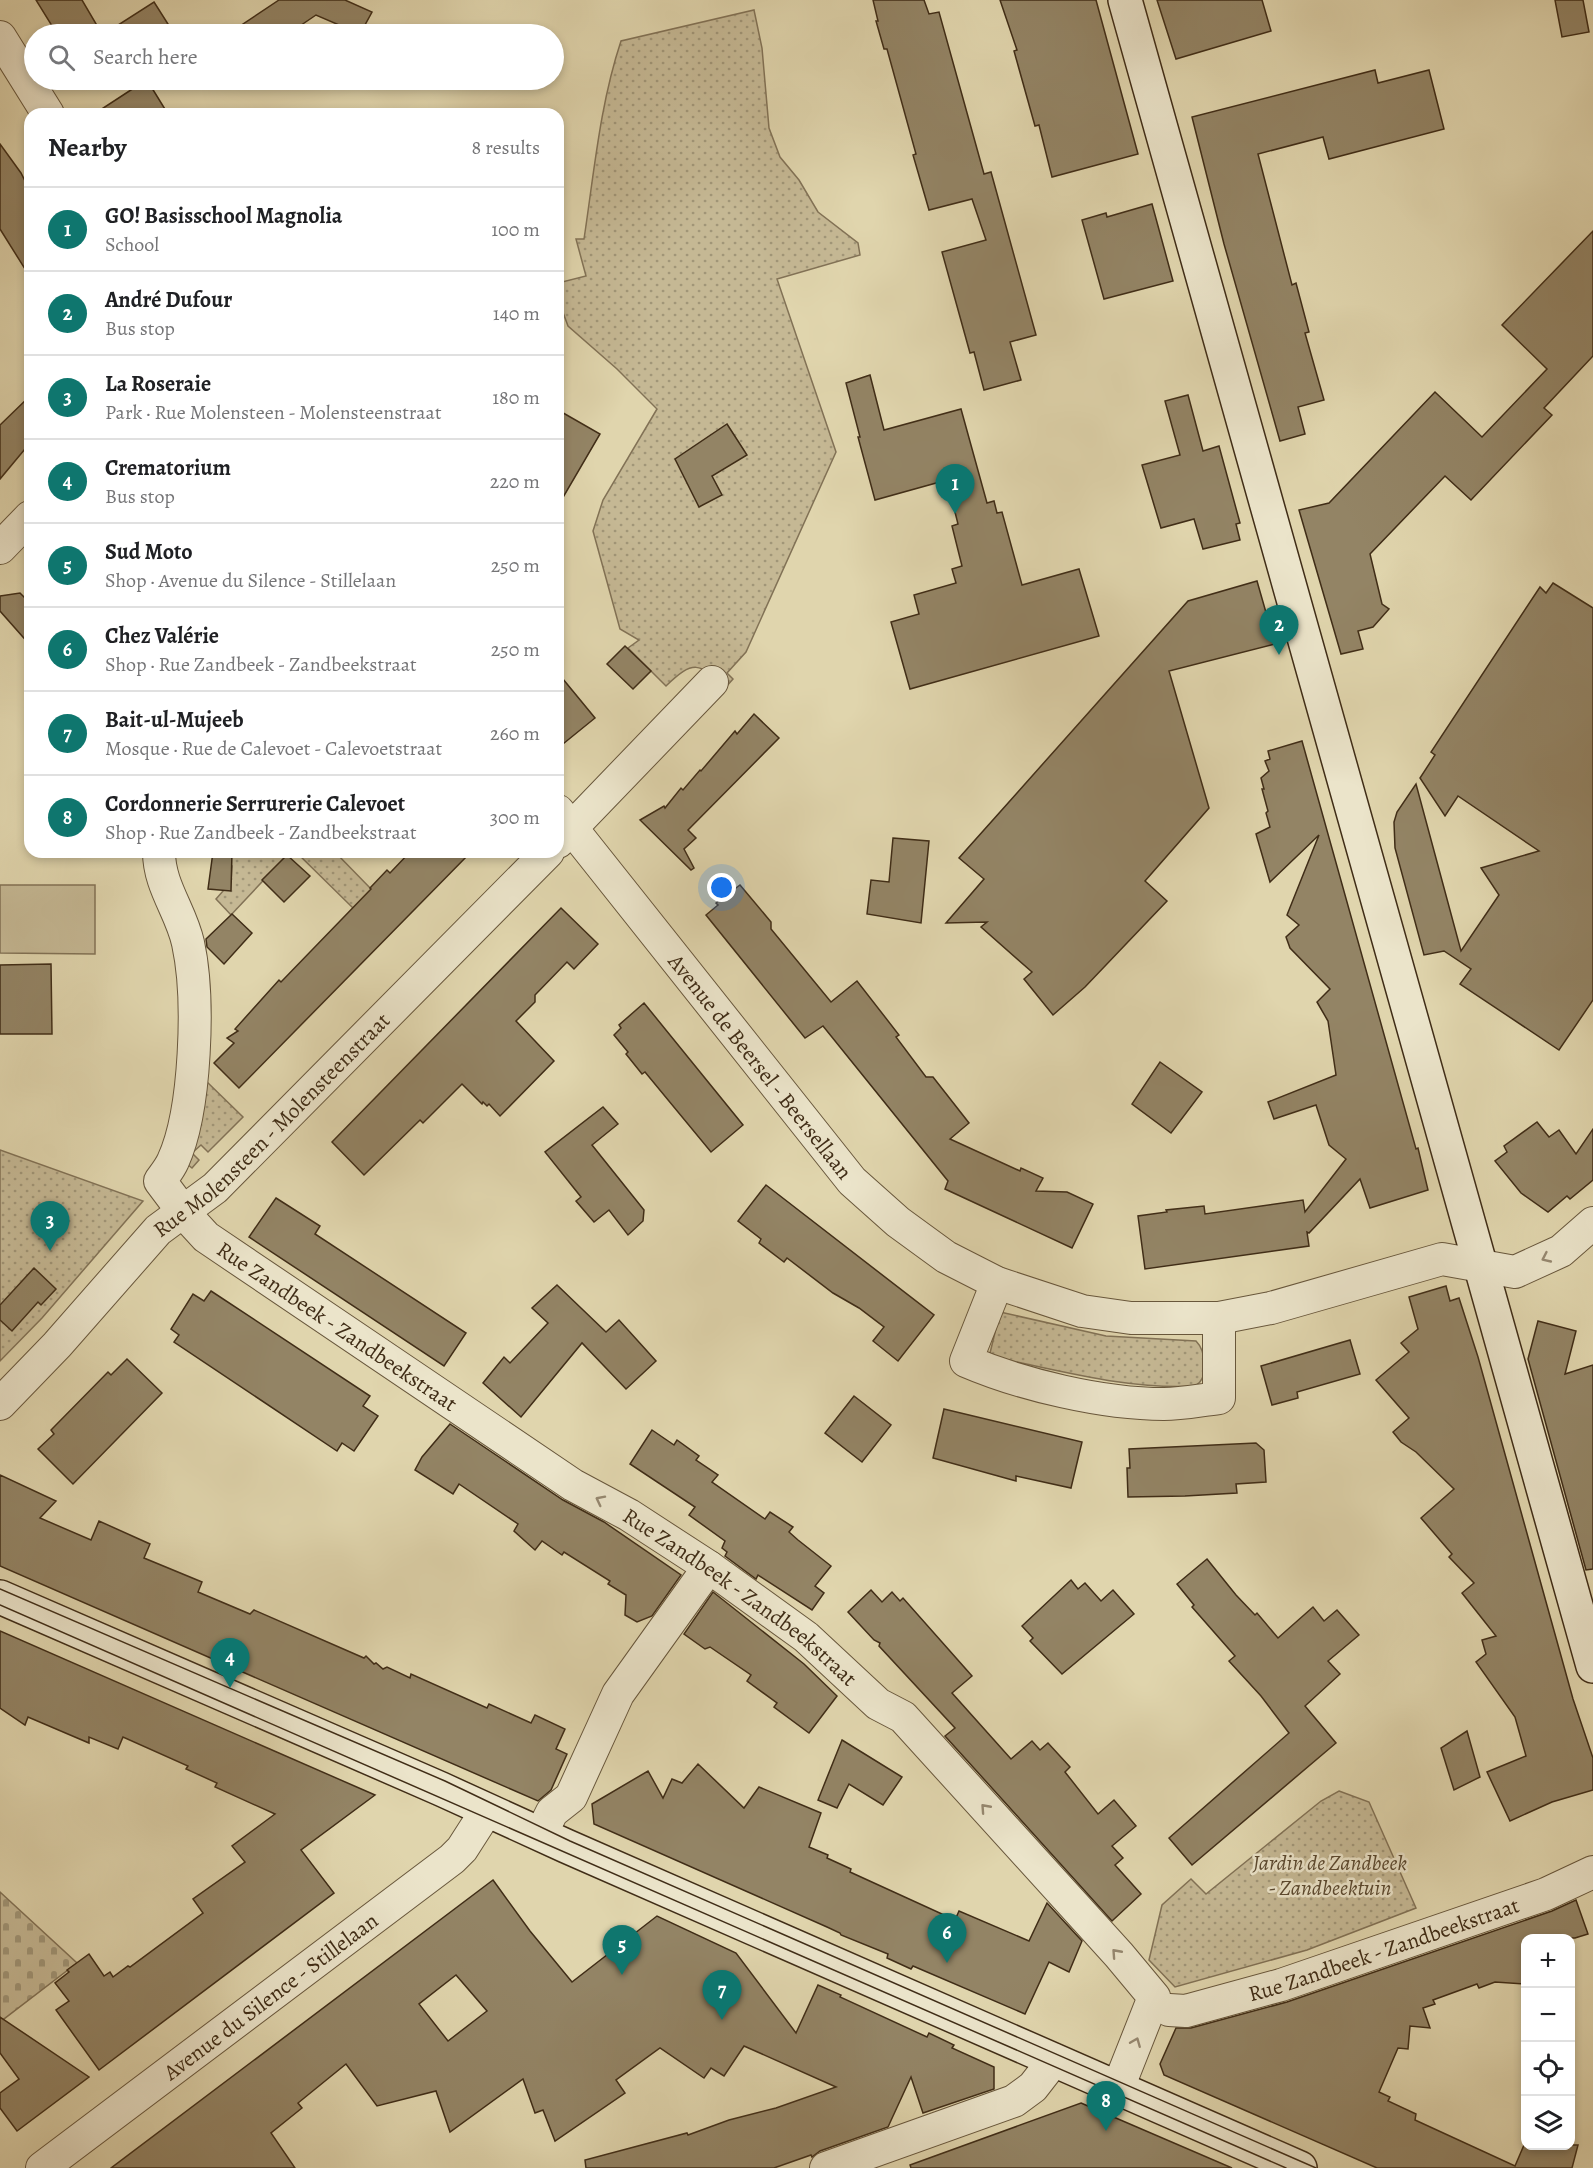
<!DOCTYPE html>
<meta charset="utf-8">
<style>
body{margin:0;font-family:Alegreya,serif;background:#f6f6f6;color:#202124}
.controls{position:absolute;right:18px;bottom:18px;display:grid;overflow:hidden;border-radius:12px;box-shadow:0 3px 9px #0003}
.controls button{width:54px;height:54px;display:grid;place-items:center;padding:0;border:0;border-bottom:2px solid #e0e0e0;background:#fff;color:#202124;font:30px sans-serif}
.you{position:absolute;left:722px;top:888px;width:21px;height:21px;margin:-15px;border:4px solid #fff;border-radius:50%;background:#1a73e8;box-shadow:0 0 0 9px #1a73e833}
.badge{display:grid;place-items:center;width:39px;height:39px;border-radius:50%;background:#0f766e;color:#fff;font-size:20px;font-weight:700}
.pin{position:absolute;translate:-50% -50px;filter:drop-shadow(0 2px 3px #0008)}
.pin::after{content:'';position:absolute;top:32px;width:21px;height:18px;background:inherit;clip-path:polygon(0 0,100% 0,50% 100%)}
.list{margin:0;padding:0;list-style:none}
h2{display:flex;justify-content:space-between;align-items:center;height:78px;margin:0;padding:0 24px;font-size:26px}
h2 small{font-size:20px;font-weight:400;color:#757577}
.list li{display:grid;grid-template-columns:39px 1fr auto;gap:18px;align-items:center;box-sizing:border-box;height:84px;padding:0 24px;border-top:2px solid #e0e0e0}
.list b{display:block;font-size:22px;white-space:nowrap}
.list p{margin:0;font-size:20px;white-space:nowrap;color:#757577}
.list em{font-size:20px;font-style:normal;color:#757577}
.icon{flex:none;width:33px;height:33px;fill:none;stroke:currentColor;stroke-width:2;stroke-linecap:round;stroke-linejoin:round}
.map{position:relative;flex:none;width:1593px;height:2168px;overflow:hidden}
.search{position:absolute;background:#fff;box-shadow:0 3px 9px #0003;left:24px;top:24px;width:540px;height:66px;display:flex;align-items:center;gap:15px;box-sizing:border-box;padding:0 21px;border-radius:33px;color:#757577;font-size:22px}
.panel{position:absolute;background:#fff;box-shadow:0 3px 9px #0003;left:24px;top:108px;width:540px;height:750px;border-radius:18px}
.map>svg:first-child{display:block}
.grass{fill:#c5b894;stroke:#827256;stroke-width:1.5}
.cemetery{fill:url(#cemetery-stones);stroke:#827256;stroke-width:1.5}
.park{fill:url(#park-dots);stroke:#827256;stroke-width:1.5}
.building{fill:#938465;stroke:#402d17;stroke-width:1.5;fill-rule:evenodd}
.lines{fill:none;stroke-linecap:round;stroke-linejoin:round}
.street-casing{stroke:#68573c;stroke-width:34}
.secondary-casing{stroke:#402d17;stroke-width:36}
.street{stroke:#ebe4ca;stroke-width:32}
.secondary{stroke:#ebe4ca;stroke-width:33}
.tram{stroke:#402d17;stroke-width:1.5}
.oneway{stroke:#968870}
.labels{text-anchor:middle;stroke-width:5;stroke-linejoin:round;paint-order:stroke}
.street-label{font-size:22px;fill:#402d17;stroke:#ebe4ca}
.park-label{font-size:22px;font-style:italic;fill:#5b4930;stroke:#ebe4ca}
</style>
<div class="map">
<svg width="1593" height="2168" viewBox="0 0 1593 2168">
<defs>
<pattern id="cemetery-stones" width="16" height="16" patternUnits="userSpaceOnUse" patternTransform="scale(1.5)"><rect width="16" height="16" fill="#c5b894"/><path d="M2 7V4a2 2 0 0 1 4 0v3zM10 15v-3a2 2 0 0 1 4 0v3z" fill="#a19678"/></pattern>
<pattern id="park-dots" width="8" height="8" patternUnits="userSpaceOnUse" patternTransform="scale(1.5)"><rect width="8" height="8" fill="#c5b894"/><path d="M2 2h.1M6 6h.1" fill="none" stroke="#a19678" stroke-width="1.8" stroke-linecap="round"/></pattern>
</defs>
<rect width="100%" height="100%" fill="#e0d5ad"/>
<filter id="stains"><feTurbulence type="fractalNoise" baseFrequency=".00333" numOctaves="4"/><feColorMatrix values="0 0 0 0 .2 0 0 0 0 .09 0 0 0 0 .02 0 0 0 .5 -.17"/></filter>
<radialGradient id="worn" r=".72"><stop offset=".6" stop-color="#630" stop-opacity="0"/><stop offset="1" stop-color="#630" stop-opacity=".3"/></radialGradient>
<polygon class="grass" points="0,885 95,885 95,954 0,953"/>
<polygon class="cemetery" points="0,1892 77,1963 0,2022"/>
<g class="park">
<path d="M754 10 762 48 769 128 780 157 799 180 818 212 858 243 860 255 777 279 836 452 746 652 727 673 733 679 726 687C699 662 693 660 666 686L628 648 639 640 620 629 593 531 603 500 657 409 617 369 568 326 558 299V283L586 276 576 239H584C594 173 600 104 621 41Z"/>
<polygon points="219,852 290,852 231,915 216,899 231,882 232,866 218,865"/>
<polygon points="296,852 335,852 372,890 354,909"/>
<polygon points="205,1080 243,1117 208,1152 201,1145 192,1153 199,1160 192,1168 182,1160"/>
<polygon points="0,1150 143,1201 42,1318 0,1361"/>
<path d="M1000 1312 1106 1336 1196 1341C1206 1351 1209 1379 1195 1386 1128 1390 1059 1370 993 1357L990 1353Z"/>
<polygon points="1339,1791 1369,1802 1416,1908 1307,1950 1175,1987 1149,1960 1162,1905 1191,1879 1206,1894 1321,1801"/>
</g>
<g class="building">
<polygon points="36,0 82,0 102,34 57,34"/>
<polygon points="279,0 345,0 372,12 360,34 316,15 288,34 228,34"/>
<polygon points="873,0 924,0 929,14 939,12 984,174 991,172 1036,335 1010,342 1021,380 984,390 974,352 970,353 942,252 986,240 972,199 929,210 913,155 916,154 887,49 884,49 876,21 878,21"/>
<polygon points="1000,0 1096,0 1138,154 1052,177 1039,125 1035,126 1014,51 1017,50"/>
<polygon points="1157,0 1262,0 1271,31 1176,59"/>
<polygon points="1555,0 1583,0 1589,32 1562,37"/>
<polygon points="154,2 168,24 152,34 104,34"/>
<polygon points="1375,70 1378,83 1429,70 1444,129 1329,159 1323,137 1258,154 1292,285 1296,283 1309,332 1305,333 1324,400 1298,407 1305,434 1280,441 1224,244 1192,117"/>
<polygon points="147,80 168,114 94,114 137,86"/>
<polygon points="0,144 21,173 30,191 30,277 0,229"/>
<polygon points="1152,204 1173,281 1104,299 1082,220 1106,213 1107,217"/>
<polygon points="1593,231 1593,356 1544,408 1552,415 1471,500 1445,476 1370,554 1382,604 1389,609 1373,627 1358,631 1363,649 1341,654 1299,510 1329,503 1435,392 1482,437 1547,369 1502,325"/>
<polygon points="870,375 884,430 961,409 987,503 994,501 997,513 1002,512 1022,585 1079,569 1099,636 910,689 891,622 919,614 914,595 956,583 952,569 962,566 952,526 958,524 947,480 875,500 858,437 860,437 846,383"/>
<polygon points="1188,395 1203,451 1219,446 1240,523 1236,524 1240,540 1203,549 1194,519 1161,528 1142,465 1180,455 1165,401"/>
<polygon points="30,396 30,443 0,479 0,425"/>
<polygon points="558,410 600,434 558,506"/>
<polygon points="727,424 747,455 712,476 722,495 699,507 675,459"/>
<polygon points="1257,581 1275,644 1169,671 1209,808 1145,881 1167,901 1085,987 1053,1015 1024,979 1032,972 981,927 987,922 946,923 984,879 959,858 1188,601"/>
<polygon points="1553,583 1593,608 1593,1000 1559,1050 1460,984 1471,969 1444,951 1424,955 1395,848 1394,822 1397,812 1416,784 1461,951 1499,895 1481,868 1539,851 1458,796 1445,816 1420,778 1435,755 1431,752 1540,587 1546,593"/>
<polygon points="20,593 30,603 30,645 0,611 0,596"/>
<polygon points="625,646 651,671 633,689 607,664"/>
<polygon points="558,673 595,718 558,748"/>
<polygon points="754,714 779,738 688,830 696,838 684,849 694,868 691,870 640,820 664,806 665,808 681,788 683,790 700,770 701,771 735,731 737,734"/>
<polygon points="1302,741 1416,1149 1418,1148 1428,1190 1370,1208 1360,1179 1309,1233 1307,1232 1309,1246 1145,1269 1138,1216 1167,1212 1166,1210 1204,1206 1205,1214 1303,1200 1305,1212 1346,1159 1329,1145 1316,1105 1274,1119 1268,1102 1336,1075 1328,1021 1317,1002 1330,989 1290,948 1286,937 1299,925 1287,915 1319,835 1270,882 1256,834 1270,827 1266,813 1268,811 1262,789 1264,789 1261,778 1269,771 1265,761 1270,759 1268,751"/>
<polygon points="893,838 929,841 921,923 867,914 871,880 889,882"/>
<polygon points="213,852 232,852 231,891 208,889"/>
<polygon points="410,852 471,852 239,1088 214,1063 234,1043 227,1038 238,1031 235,1029 279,980 281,982 371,889 370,888 387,870 390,873"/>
<polygon points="287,855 310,876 284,902 262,880"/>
<polygon points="740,885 771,922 771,929 831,1002 857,981 899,1035 896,1037 926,1077 933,1077 969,1123 950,1139 1020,1171 1021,1168 1043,1178 1036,1191 1067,1192 1093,1204 1072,1248 945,1189 948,1181 823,1026 805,1038 706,915 718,905 716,903"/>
<polygon points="561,908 598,944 574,969 567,962 535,995 535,1002 516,1021 554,1061 500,1116 489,1104 487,1106 483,1102 482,1104 462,1084 423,1123 420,1120 364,1175 332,1142"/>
<polygon points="232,914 252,933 224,964 207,947 206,939"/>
<polygon points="51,964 52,1034 0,1034 0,965"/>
<polygon points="644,1003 743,1125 711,1152 645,1072 642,1074 626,1054 628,1052 614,1035 621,1028 619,1025"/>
<polygon points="1160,1062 1202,1092 1171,1133 1132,1104"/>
<polygon points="603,1107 618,1124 592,1145 644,1210 643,1221 628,1235 609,1210 594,1222 576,1201 581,1197 545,1152"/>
<polygon points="1537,1122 1549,1137 1559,1130 1576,1154 1593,1129 1593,1180 1570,1199 1567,1196 1548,1212 1521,1193 1495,1161 1507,1152 1504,1146"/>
<polygon points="766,1185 934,1315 898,1361 873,1341 884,1327 859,1308 833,1293 787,1258 784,1262 759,1243 761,1239 738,1221"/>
<polygon points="276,1198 320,1226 315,1234 466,1333 444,1366 249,1237"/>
<polygon points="34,1268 56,1289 41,1305 38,1302 12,1331 0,1320 0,1305"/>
<polygon points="557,1285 606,1332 619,1320 656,1361 626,1389 582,1343 521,1417 483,1383 504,1357 510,1363 548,1323 532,1308"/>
<polygon points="1446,1286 1450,1301 1459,1298 1478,1357 1573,1699 1593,1758 1593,1790 1552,1802 1510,1821 1487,1772 1526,1756 1515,1717 1476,1662 1486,1654 1482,1640 1496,1636 1462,1593 1474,1583 1449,1557 1452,1554 1421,1518 1454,1489 1416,1452 1401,1442 1393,1432 1409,1418 1376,1380 1409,1352 1401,1343 1418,1329 1409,1297"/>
<polygon points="211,1291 370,1396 363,1406 378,1416 354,1451 342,1443 337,1451 174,1342 179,1335 171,1329 193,1294 204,1301"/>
<polygon points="1538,1321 1576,1331 1565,1374 1593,1365 1593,1569 1586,1570 1528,1359"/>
<polygon points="1350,1340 1360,1374 1297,1392 1298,1398 1272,1405 1261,1366"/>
<polygon points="127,1359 162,1393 73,1484 38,1449 54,1434 51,1430 108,1372 111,1375"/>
<polygon points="854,1396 891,1425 862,1462 825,1433"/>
<polygon points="944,1409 1082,1442 1071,1488 1016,1476 1016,1481 933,1458"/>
<polygon points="450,1424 563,1500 604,1522 681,1575 652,1616 637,1622 625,1615 626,1595 608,1584 610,1581 564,1552 562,1555 542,1541 535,1550 514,1531 518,1524 459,1484 453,1494 415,1470 422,1457"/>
<polygon points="652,1430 674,1445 677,1440 699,1456 696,1460 718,1475 712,1482 765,1519 770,1512 793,1527 789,1532 798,1540 831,1566 815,1586 824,1593 812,1610 758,1575 756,1579 725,1556 727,1552 722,1548 725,1541 689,1515 695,1507 630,1464"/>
<polygon points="1256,1443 1264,1450 1266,1482 1236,1484 1237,1493 1185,1496 1128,1497 1127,1468 1130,1468 1129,1449"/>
<polygon points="0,1475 56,1501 40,1518 91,1540 99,1521 150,1544 144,1558 202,1582 198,1592 250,1614 254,1610 364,1658 366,1656 374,1664 376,1663 383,1669 387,1667 410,1678 411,1674 487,1708 489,1704 531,1723 535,1715 565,1729 556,1749 567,1754 551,1790 538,1801 0,1566"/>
<polygon points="1207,1559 1236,1595 1255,1615 1257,1613 1278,1638 1313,1607 1324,1621 1337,1610 1359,1635 1328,1661 1340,1674 1305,1706 1336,1743 1192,1865 1169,1838 1289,1733 1261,1696 1229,1661 1235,1656 1192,1607 1194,1605 1177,1584"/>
<polygon points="1071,1580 1078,1589 1085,1583 1101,1601 1113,1590 1134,1614 1062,1674 1030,1641 1033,1638 1022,1626"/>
<polygon points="871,1590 882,1602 892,1592 900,1601 903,1598 972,1676 952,1693 1011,1759 1032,1741 1040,1750 1048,1743 1070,1767 1065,1772 1098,1814 1114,1800 1136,1826 1112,1846 1123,1858 1115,1865 1141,1894 1112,1921 945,1736 955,1728 879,1646 880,1643 874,1640 848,1612"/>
<polygon points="713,1592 804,1664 837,1696 809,1733 774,1707 777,1703 747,1681 751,1675 710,1647 705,1649 684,1634"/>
<polygon points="0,1631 375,1795 301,1850 334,1893 99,2070 56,2010 69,2001 55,1983 69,1972 67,1970 89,1954 104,1976 110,1972 113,1977 128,1966 130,1967 203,1913 193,1899 245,1862 232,1846 275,1814 215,1787 217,1783 186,1769 188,1766 123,1737 118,1749 89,1737 89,1743 28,1717 25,1725 0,1708"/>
<polygon points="1467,1731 1480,1777 1454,1790 1441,1748"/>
<polygon points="842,1740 902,1777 883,1805 849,1784 837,1808 818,1800"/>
<polygon points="698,1764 744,1808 759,1787 821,1813 809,1847 828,1855 827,1858 851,1869 850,1872 955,1920 959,1911 1029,1941 1047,1903 1082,1941 1069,1972 1049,1962 1025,2014 913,1966 911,1969 887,1958 888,1954 841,1935 840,1933 827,1927 594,1824 592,1804 648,1771 663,1798 672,1779 682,1783"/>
<path d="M493 1880 530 1931 572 1982 657 1916 736 1953 796 2033 818 1985 841 1995 840 1997 927 2037 929 2033 954 2045 952 2048 994 2067V2089L923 2113 911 2077 888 2127 820 2151 812 2157 811 2155 774 2168H586L585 2160 687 2133 688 2135 729 2120 776 2108 836 2087 744 2046 724 2076 711 2068 704 2078 660 2048 616 2080 625 2093 555 2141 543 2110 535 2113 523 2079 450 2132 436 2091 377 2106 346 2064 298 2103 302 2108 271 2133 295 2168H111ZM456 1975 487 2011 448 2041 419 2004Z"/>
<polygon points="1576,1900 1588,1934 1575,1938 1526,1938 1524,1984 1495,1982 1479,1988 1477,1984 1433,2000 1435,2004 1423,2008 1430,2028 1410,2026 1408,2049 1398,2048 1379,2092 1390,2097 1388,2101 1416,2114 1415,2120 1515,2166 1524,2145 1578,2145 1572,2168 1377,2168 1164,2075 1160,2064 1176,2028 1191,2028 1287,2002 1552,1911"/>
<polygon points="0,2017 89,2077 17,2131 0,2108 0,2093 19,2079 0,2053"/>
<polygon points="1081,2103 1232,2168 911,2168 910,2165"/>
</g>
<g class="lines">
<defs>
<g id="street">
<polyline points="0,37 48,114"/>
<polyline points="0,548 30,517"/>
<path id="s1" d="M558 811 852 1181 898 1222 946 1257 997 1283 1082 1311 1131 1318H1219L1271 1308 1442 1259 1515 1272 1561 1251 1593 1223"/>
<polyline points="558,842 712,682"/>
<path id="s2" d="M159 852C159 886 181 911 188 943 200 998 196 1111 173 1161 170 1168 165 1174 160 1181L184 1213 206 1237 573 1485 629 1515 709 1567 806 1637 878 1704 903 1717 1119 1955 1154 1997 1118 2088"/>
<path d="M997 1283 966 1361C1022 1385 1103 1404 1164 1404 1182 1404 1201 1400 1219 1398V1318"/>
<path id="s3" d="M0 1404 57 1345 158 1230 215 1188 548 852"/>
<polyline points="548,1820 552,1812 571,1797 618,1694 709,1567"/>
<path id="s4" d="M1169 2010 1186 2011 1281 1985 1546 1894 1593 1872"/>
<path id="s5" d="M42 2168 452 1859 462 1849 487 1810"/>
<polyline points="826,2168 1014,2101 1033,2087 1054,2060"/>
</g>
<g id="secondary">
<polyline points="1125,0 1593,1666"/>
<polyline points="0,1597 441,1789 566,1846 1300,2168"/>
</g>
</defs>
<use href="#street" class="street-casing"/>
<use href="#secondary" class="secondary-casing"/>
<use href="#street" class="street"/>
<use href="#secondary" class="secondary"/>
<g class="tram">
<polyline points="0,1589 445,1781 570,1841 1316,2168"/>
<polyline points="0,1605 1286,2168"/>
</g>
</g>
<defs><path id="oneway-chevron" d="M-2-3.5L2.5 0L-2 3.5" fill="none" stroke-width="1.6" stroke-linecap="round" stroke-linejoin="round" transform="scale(1.5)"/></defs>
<g class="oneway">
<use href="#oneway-chevron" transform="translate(1546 1258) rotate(155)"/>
<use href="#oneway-chevron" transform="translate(600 1500) rotate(-153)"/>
<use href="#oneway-chevron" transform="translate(985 1808) rotate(-132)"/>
<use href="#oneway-chevron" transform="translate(1116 1953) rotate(-132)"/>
<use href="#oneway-chevron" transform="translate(1136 2042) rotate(-68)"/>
</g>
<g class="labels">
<g class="street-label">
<text dy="8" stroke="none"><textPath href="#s1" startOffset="326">Avenue de Beersel - Beersellaan</textPath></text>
<text dy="8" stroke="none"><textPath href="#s3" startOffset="390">Rue Molensteen - Molensteenstraat</textPath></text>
<text dy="8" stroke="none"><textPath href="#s2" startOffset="572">Rue Zandbeek - Zandbeekstraat</textPath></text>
<text dy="8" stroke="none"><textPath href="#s2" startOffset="1058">Rue Zandbeek - Zandbeekstraat</textPath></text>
<text dy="8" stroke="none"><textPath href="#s4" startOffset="224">Rue Zandbeek - Zandbeekstraat</textPath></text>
<text dy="8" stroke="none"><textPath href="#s5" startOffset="286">Avenue du Silence - Stillelaan</textPath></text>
</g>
<g class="park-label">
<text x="1330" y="1870">Jardin de Zandbeek<tspan x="1330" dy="25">- Zandbeektuin</tspan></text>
</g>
</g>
<rect width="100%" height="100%" filter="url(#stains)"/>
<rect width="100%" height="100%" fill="url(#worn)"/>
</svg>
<div class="controls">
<button>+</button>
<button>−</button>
<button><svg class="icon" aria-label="locate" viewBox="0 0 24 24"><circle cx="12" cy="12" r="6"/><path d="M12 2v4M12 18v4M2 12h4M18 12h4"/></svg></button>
<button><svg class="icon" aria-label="layers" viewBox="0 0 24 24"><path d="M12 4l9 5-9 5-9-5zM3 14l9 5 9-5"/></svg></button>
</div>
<div class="you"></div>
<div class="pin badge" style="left:955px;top:514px">1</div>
<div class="pin badge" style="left:1279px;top:655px">2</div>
<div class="pin badge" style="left:50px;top:1251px">3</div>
<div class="pin badge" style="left:230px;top:1688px">4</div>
<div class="pin badge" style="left:622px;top:1975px">5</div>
<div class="pin badge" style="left:947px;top:1963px">6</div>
<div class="pin badge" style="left:722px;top:2020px">7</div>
<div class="pin badge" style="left:1106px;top:2131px">8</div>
<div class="search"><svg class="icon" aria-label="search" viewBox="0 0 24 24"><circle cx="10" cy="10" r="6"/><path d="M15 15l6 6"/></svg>Search here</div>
<section class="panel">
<h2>Nearby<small>8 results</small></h2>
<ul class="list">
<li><span class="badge">1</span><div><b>GO! Basisschool Magnolia</b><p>School</p></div><em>100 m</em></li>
<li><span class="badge">2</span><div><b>André Dufour</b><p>Bus stop</p></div><em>140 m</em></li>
<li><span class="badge">3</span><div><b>La Roseraie</b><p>Park · Rue Molensteen - Molensteenstraat</p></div><em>180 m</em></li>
<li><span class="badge">4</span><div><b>Crematorium</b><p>Bus stop</p></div><em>220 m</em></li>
<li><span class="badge">5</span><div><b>Sud Moto</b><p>Shop · Avenue du Silence - Stillelaan</p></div><em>250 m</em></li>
<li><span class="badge">6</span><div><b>Chez Valérie</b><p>Shop · Rue Zandbeek - Zandbeekstraat</p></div><em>250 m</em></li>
<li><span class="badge">7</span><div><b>Bait-ul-Mujeeb</b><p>Mosque · Rue de Calevoet - Calevoetstraat</p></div><em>260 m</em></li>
<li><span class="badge">8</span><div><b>Cordonnerie Serrurerie Calevoet</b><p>Shop · Rue Zandbeek - Zandbeekstraat</p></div><em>300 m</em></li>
</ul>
</section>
</div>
